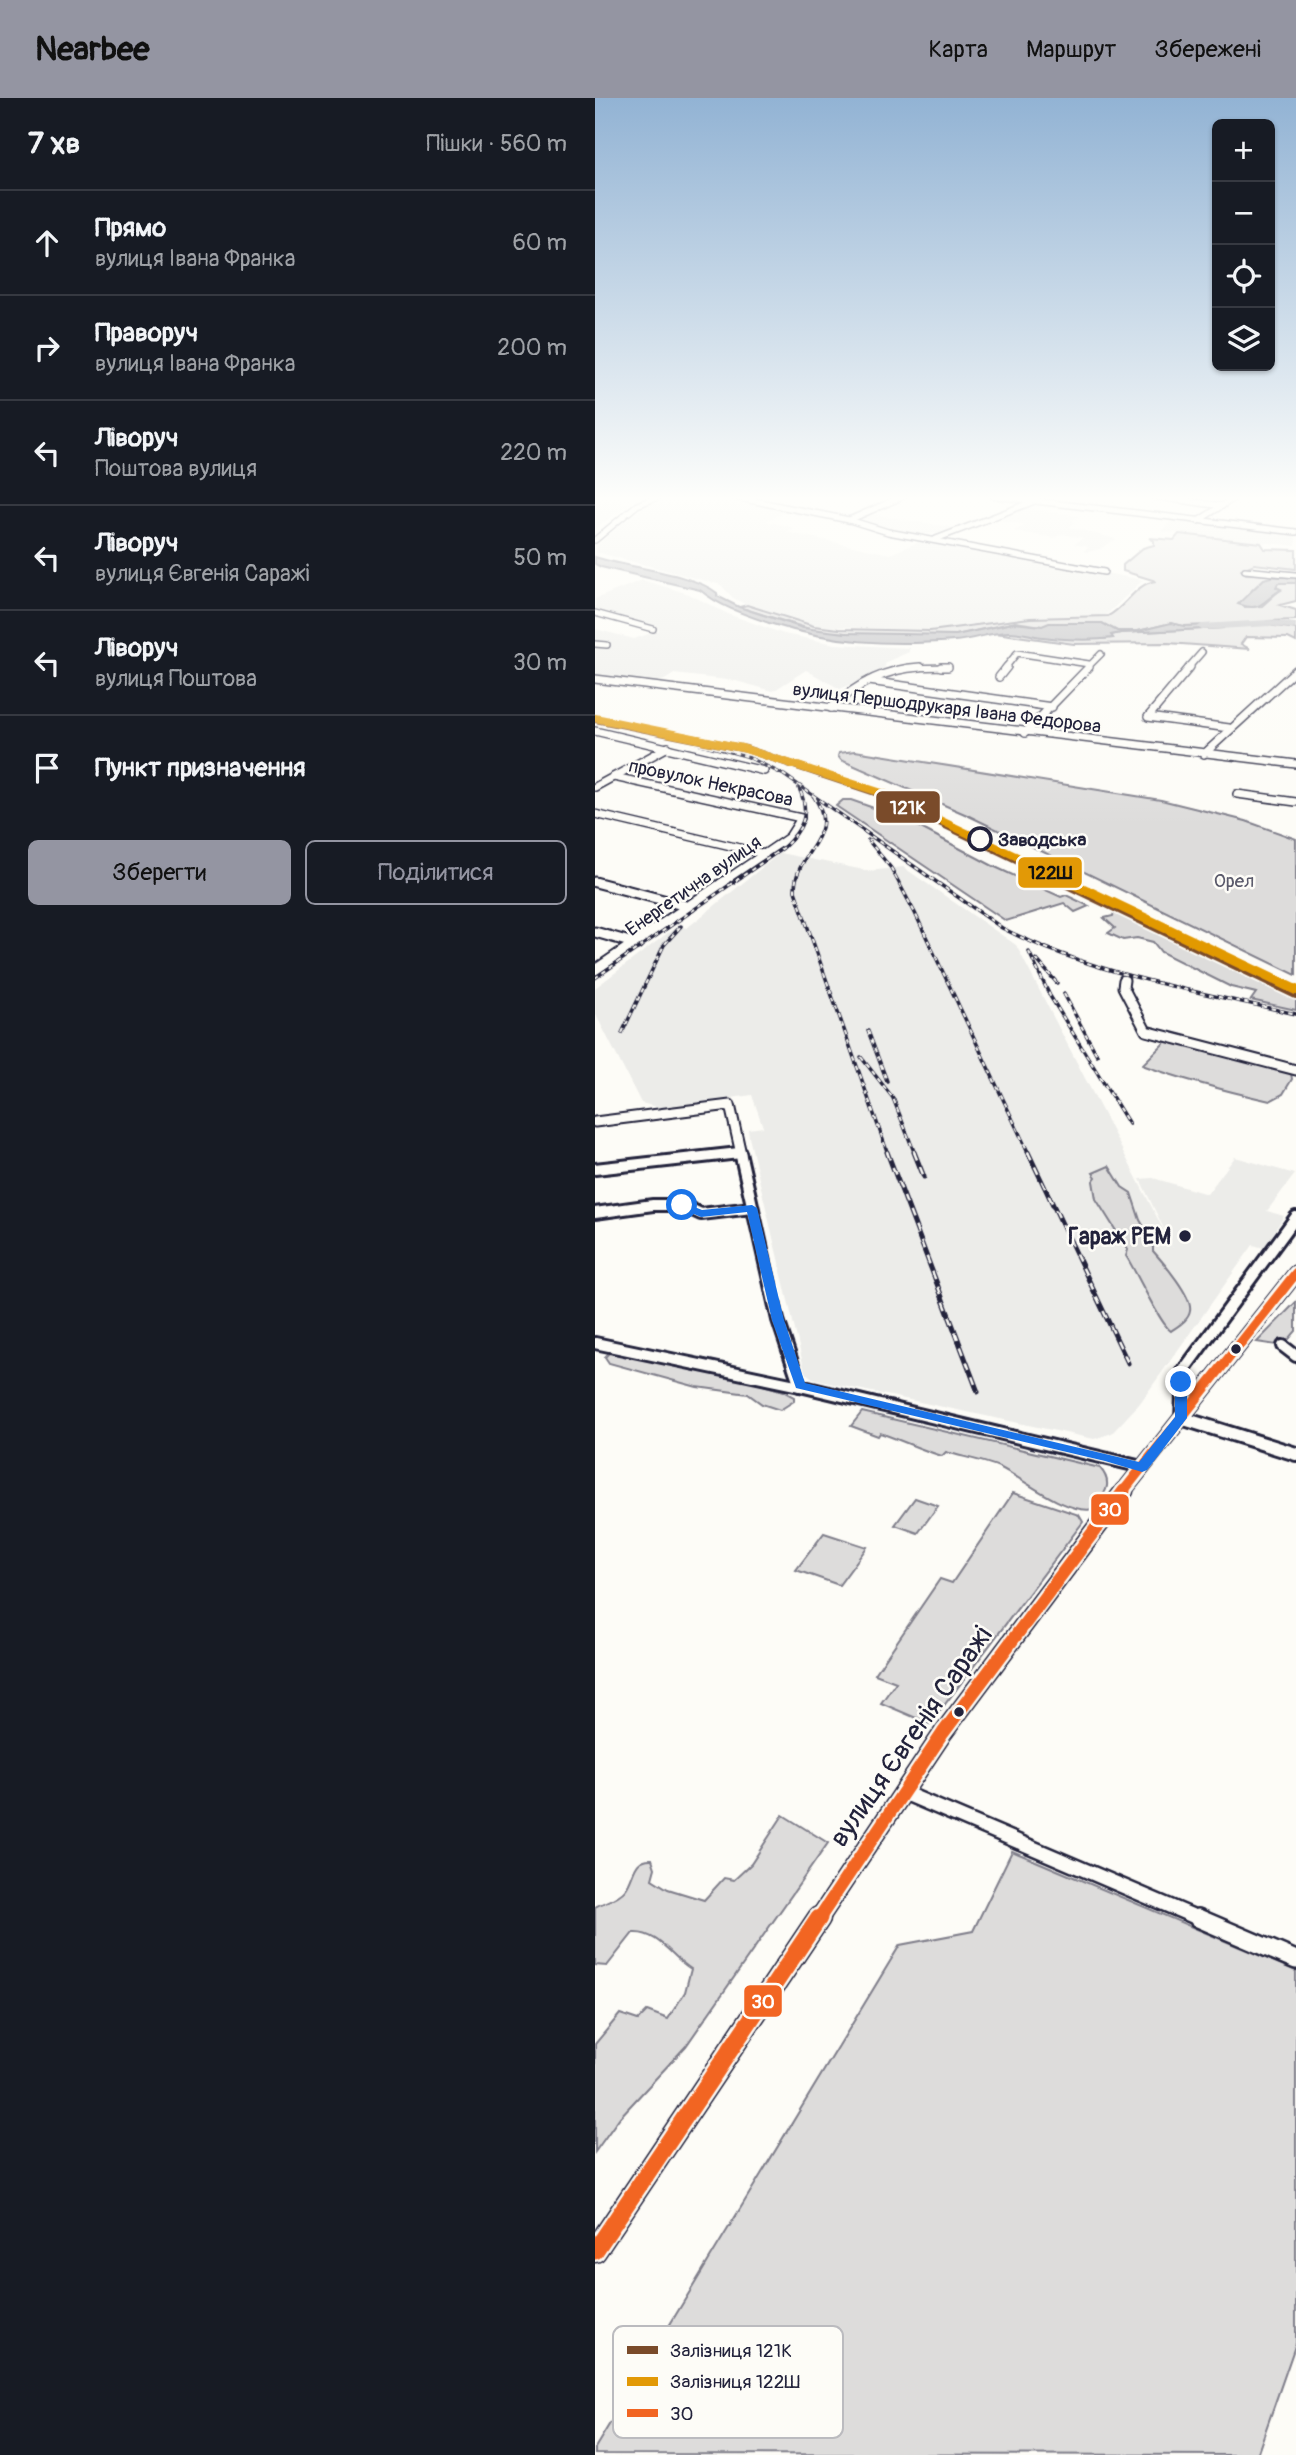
<!DOCTYPE html>
<html lang="uk">
<meta charset="utf-8">
<style>
body{margin:0;font-family:Pangolin,sans-serif;background:#242831;color:#f1f3f6}
.controls{position:absolute;right:21px;top:21px;display:grid;overflow:hidden;border-radius:10px;box-shadow:0 2px 5px #0004}
.controls button{width:63px;height:63px;display:grid;place-items:center;padding:0;border:0;border-bottom:2px solid #363941;background:#171b24;color:#f1f3f6;font:35px sans-serif}
.stop{position:absolute;width:21px;height:21px;margin:-16px;border:5px solid #1a73e8;border-radius:50%;background:#fff}
.stop.end{background:#1a73e8;border-color:#fff;box-shadow:0 2px 7px #0008}
.list{margin:0;padding:0;list-style:none}
h2{display:flex;justify-content:space-between;align-items:center;height:91px;margin:0;padding:0 28px;font-size:30px}
h2 small{font-size:23px;font-weight:400;color:#9ea1a6}
.list li{display:grid;grid-template-columns:46px 1fr auto;gap:21px;align-items:center;box-sizing:border-box;height:105px;padding:0 28px;border-top:2px solid #363941}
.list b{display:block;font-size:26px;white-space:nowrap}
.list p{margin:0;font-size:23px;white-space:nowrap;color:#9ea1a6}
.list em{font-size:23px;font-style:normal;color:#9ea1a6}
.actions{display:flex;gap:14px;padding:21px 28px}
.actions a{flex:1;padding:16px 0;border:2px solid #9495a2;border-radius:10px;text-align:center;font-size:24px;color:#9495a2}
.actions .main{background:#9495a2;color:#111}
.icon{flex:none;width:38px;height:38px;fill:none;stroke:currentColor;stroke-width:2;stroke-linecap:round;stroke-linejoin:round}
.map{position:relative;flex:none;width:701px;height:2357px;overflow:hidden}
header{display:flex;align-items:center;gap:42px;box-sizing:border-box;height:98px;padding:0 35px;background:#9495a2;color:#111}
header strong{font-size:33px}
nav{display:flex;gap:38px;margin-inline-start:auto;font-size:24px}
main{display:flex}
aside{flex:1;background:#171b24}
.map>svg:first-child{display:block}
.built{fill:#ecece9}
.green{fill:#dddcdb;stroke:#807f8b;stroke-width:2}
.water{fill:#b2b2b7;stroke:#787885;stroke-width:2}
.lines{fill:none;stroke-linecap:round;stroke-linejoin:round}
.river{fill:#b2b2b7;fill-rule:evenodd}
.minor-far5-casing{stroke:#22223b;stroke-width:8}
.minor-far4-casing{stroke:#22223b;stroke-width:10}
.minor-far3-casing{stroke:#22223b;stroke-width:13}
.minor-far2-casing{stroke:#22223b;stroke-width:16}
.minor-far1-casing{stroke:#22223b;stroke-width:18}
.minor-casing{stroke:#22223b;stroke-width:22}
.major-far2-casing{stroke:#22223b;stroke-width:18}
.major-far1-casing{stroke:#22223b;stroke-width:21}
.major-casing{stroke:#22223b;stroke-width:25}
.minor-far5{stroke:#fdfcf7;stroke-width:5}
.minor-far4{stroke:#fdfcf7;stroke-width:7}
.minor-far3{stroke:#fdfcf7;stroke-width:9}
.minor-far2{stroke:#fdfcf7;stroke-width:10}
.minor-far1{stroke:#fdfcf7;stroke-width:13}
.minor{stroke:#fdfcf7;stroke-width:17}
.major-far2{stroke:#fdfcf7;stroke-width:12}
.major-far1{stroke:#fdfcf7;stroke-width:16}
.major{stroke:#fdfcf7;stroke-width:20}
.rail-far1-casing{stroke:#22223b;stroke-width:3.5}
.rail-casing{stroke:#22223b;stroke-width:5}
.rail-far1{stroke:#fdfcf7;stroke-width:2;stroke-dasharray:4.5;stroke-linecap:butt}
.rail{stroke:#fdfcf7;stroke-width:2.5;stroke-dasharray:8;stroke-linecap:butt}
.bus-1-far2-casing{stroke:#fdfcf7;stroke-width:16}
.bus-1-far1-casing{stroke:#fdfcf7;stroke-width:18}
.bus-1-casing{stroke:#fdfcf7;stroke-width:22}
.bus-1-far2{stroke:#f26522;stroke-width:10}
.bus-1-far1{stroke:#f26522;stroke-width:13}
.bus-1{stroke:#f26522;stroke-width:17}
.rail-1-far1-casing{stroke:#fdfcf7;stroke-width:11}
.rail-1-casing{stroke:#fdfcf7;stroke-width:14}
.rail-2-far1-casing{stroke:#fdfcf7;stroke-width:11}
.rail-2-casing{stroke:#fdfcf7;stroke-width:14}
.rail-1-far1{stroke:#7a4b2a;stroke-width:8}
.rail-1{stroke:#7a4b2a;stroke-width:10}
.rail-2-far1{stroke:#e29906;stroke-width:8}
.rail-2{stroke:#e29906;stroke-width:10}
.route{fill:#1a73e8}
.stop-dot{fill:#fdfcf7;stroke:#22223b;stroke-width:3.5}
.poi-dot{fill:#22223b;stroke:#fdfcf7;stroke-width:2.5}
.labels{text-anchor:middle;stroke-width:5;stroke-linejoin:round;paint-order:stroke}
.far-street-label{font-size:19px;fill:#22223b;stroke:#fdfcf7}
.far-stop-label{font-size:19px;font-weight:bold;fill:#22223b;stroke:#fdfcf7;text-anchor:start}
.far-park-label{font-size:19px;fill:#5a5a6b;stroke:#fdfcf7}
.poi-label{font-size:23px;font-weight:bold;fill:#22223b;stroke:#fdfcf7;text-anchor:end}
.near-street-label{font-size:28px;fill:#22223b;stroke:#fdfcf7}
.key{fill:#fdfcf7;stroke:#bbbbbf;stroke-width:2}
.key-label{font-size:19px;fill:#22223b}
.line-badge{stroke:#fdfcf7;stroke-width:2.5}
.badge-label{font-size:19px;text-anchor:middle;font-weight:bold;fill:#fff}
.pale-badge-label{font-size:19px;text-anchor:middle;font-weight:bold;fill:#111}
</style>
<header>
<strong>Nearbee</strong>
<nav><a>Карта</a><a>Маршрут</a><a>Збережені</a></nav>
</header>
<main>
<aside>
<h2>7 хв<small>Пішки · 560 m</small></h2>
<ul class="list">
<li><svg class="icon" aria-label="ahead" viewBox="0 0 24 24"><path d="M12 20V5M6 11l6-6 6 6"/></svg><div><b>Прямо</b><p>вулиця Івана Франка</p></div><em>60 m</em></li>
<li><svg class="icon" aria-label="right" viewBox="0 0 24 24"><path d="M7 20v-9h11M14 6l5 5-5 5"/></svg><div><b>Праворуч</b><p>вулиця Івана Франка</p></div><em>200 m</em></li>
<li><svg class="icon" aria-label="left" viewBox="0 0 24 24"><path d="M17 20v-9H6M10 6l-5 5 5 5"/></svg><div><b>Ліворуч</b><p>Поштова вулиця</p></div><em>220 m</em></li>
<li><svg class="icon" aria-label="left" viewBox="0 0 24 24"><path d="M17 20v-9H6M10 6l-5 5 5 5"/></svg><div><b>Ліворуч</b><p>вулиця Євгенія Саражі</p></div><em>50 m</em></li>
<li><svg class="icon" aria-label="left" viewBox="0 0 24 24"><path d="M17 20v-9H6M10 6l-5 5 5 5"/></svg><div><b>Ліворуч</b><p>вулиця Поштова</p></div><em>30 m</em></li>
<li><svg class="icon" aria-label="arrive" viewBox="0 0 24 24"><path d="M6 21V4h12l-3 4 3 4H6"/></svg><div><b>Пункт призначення</b></div></li>
</ul>
<div class="actions"><a class="main">Зберегти</a><a>Поділитися</a></div>
</aside>
<div class="map">
<svg width="701" height="2357" viewBox="0 0 701 2357">
<rect width="100%" height="100%" fill="#fdfcf7"/>
<filter id="ink" filterUnits="userSpaceOnUse"><feTurbulence type="fractalNoise" baseFrequency=".0143" numOctaves="2"/><feDisplacementMap in="SourceGraphic" scale="14" xChannelSelector="R" yChannelSelector="G"/><feConvolveMatrix kernelMatrix="1 2 1 2 8 2 1 2 1" color-interpolation-filters="sRGB"/></filter>
<g filter="url(#ink)">
<g class="built">
<polygon points="0,398 20,398 31,401 24,404 35,406 0,430"/>
<polygon points="75,398 132,398 197,411 171,423 199,430 191,434 295,456 331,441 548,482 509,519 435,520 335,533 219,528 152,507 138,500 126,487 1,454 3,446 50,407"/>
<polygon points="430,410 484,418 476,423 480,424 474,429 521,441 505,451 493,454 488,453 494,449 479,446 488,440 467,436 459,440 419,433 431,427 400,421"/>
<polygon points="275,416 366,431 325,437 257,422"/>
<polygon points="578,421 701,435 701,448 566,433"/>
<polygon points="47,482 94,496 133,516 189,536 240,546 314,550 314,554 291,564 289,572 245,591 211,572 178,593 141,583 79,576 63,586 0,578 0,531 39,541 65,532 0,512 0,501"/>
<polygon points="185,755 274,773 308,769 421,847 579,1152 545,1081 558,1080 612,1096 640,1059 700,1076 672,1113 689,1118 669,1150 658,1147 545,1305 517,1335 499,1341 220,1282 210,1274 154,1039 153,1031 168,1029 157,997 66,1010 46,1005 0,915 0,890 82,828 92,830"/>
</g>
<g class="green">
<path d="M584 436 666 445 670 451 701 452V471L659 466 646 472 651 476 696 477 694 479 669 481 657 492 650 509 667 508 686 491 681 489 683 485H701V503L685 507 701 512V522L673 523 666 526 701 531V544L693 540 651 539 646 546 655 551 573 545 479 546 400 535C439 530 478 545 518 540L516 537 526 535 628 530 627 527 589 528 576 525 543 533H522L507 525 447 528 420 524 361 537H278L221 533 144 509 152 507 219 528 244 531 335 533 435 520 513 518C531 509 541 485 561 483L528 473V467L548 450 559 447V443L554 440 579 442Z"/>
<polygon points="260,653 566,702 651,723 701,741 701,877 372,717 246,662 243,658 244,655"/>
<polygon points="248,702 256,702 307,720 398,768 466,799 471,797 494,808 480,814 469,805 411,823 241,708"/>
<polygon points="519,814 701,902 701,912 656,902 661,895 636,889 566,854 558,844 542,840 528,842 513,835 520,830 509,820 518,818"/>
<path d="M571 943 696 975 697 981 688 996 675 1003C631 993 589 982 547 967Z"/>
<path d="M514 1068 527 1089 536 1095 545 1122 558 1144V1153C568 1164 598 1199 595 1213 594 1222 583 1228 576 1233 566 1228 541 1173 531 1158L533 1152 501 1101 498 1083 501 1079 498 1075Z"/>
<polygon points="701,1204 701,1233 688,1248 662,1244"/>
<polygon points="17,1252 104,1273 123,1274 188,1293 199,1299 199,1303 185,1312 167,1306 153,1296 102,1289 14,1265 10,1259"/>
<path d="M267 1314 505 1370C519 1386 510 1395 499 1411 471 1417 429 1381 404 1369 387 1362 368 1359 351 1354L347 1358C326 1352 306 1342 285 1335L283 1338 256 1328Z"/>
<polygon points="418,1395 484,1417 488,1424 335,1626 286,1605 301,1584 280,1576 345,1481 357,1485"/>
<polygon points="320,1400 343,1408 323,1435 300,1427"/>
<polygon points="229,1435 272,1449 244,1487 201,1472"/>
<path d="M188 1717 233 1745 91 1948 25 2019 0 2054V1946L25 1916 43 1922 52 1913 73 1921 90 1894 96 1871C77 1860 64 1833 38 1835L12 1868 0 1867V1809C9 1804 24 1800 30 1792 40 1780 37 1760 57 1761L60 1770 57 1781 73 1791 109 1802 129 1780 139 1782 156 1766Z"/>
<polygon points="417,1753 701,1873 701,2245 662,2357 0,2356 0,2350 305,1847 378,1833"/>
</g>
<g class="water">
<path d="M0 459C32 470 98 475 122 495V498L144 509 208 530 250 535 361 537 418 525 447 528 454 525H507L522 533H543L576 525 589 528 627 527 628 530 525 535 516 537 518 540C495 543 472 542 448 539 436 538 424 533 412 534 393 535 377 542 359 543 293 548 237 545 174 525 148 516 124 508 105 492L6 469 0 466Z"/>
<path d="M676 479H701V485H683L681 489 686 492C667 502 668 515 643 506L669 481Z"/>
</g>
<g class="lines">
<polygon class="river" points="675,522 701,525 701,531 675,528 607,532 602,529 607,526"/>
<defs>
<g id="minor-far5">
<polyline points="135,398 254,422 293,434 509,474"/>
<polyline points="399,398 701,434"/>
<polyline points="556,398 627,408"/>
<polyline points="254,422 309,398"/>
<polyline points="603,423 642,398"/>
<polyline points="341,441 437,404"/>
<polyline points="0,442 42,407 65,398"/>
<polyline points="650,472 701,477"/>
<polyline points="0,515 58,531"/>
<polyline points="0,546 12,547"/>
<polyline points="311,570 353,569"/>
<polyline points="410,570 422,555 494,566"/>
<polyline points="492,570 506,556"/>
<polyline points="593,570 607,554"/>
</g>
<g id="minor-far4">
<polyline points="346,569 353,569"/>
<polyline points="595,569 553,619 634,630"/>
<polyline points="404,579 412,569"/>
<polyline points="0,581 701,666"/>
<polyline points="274,583 457,609"/>
<path d="M236 610C261 586 290 571 325 569"/>
<polyline points="0,633 169,673"/>
<polyline points="430,635 494,569"/>
<polyline points="609,656 701,572"/>
<polyline points="19,679 206,720 194,739 126,785"/>
<polyline points="0,689 73,649"/>
<polyline points="642,696 701,704"/>
<polyline points="0,716 170,756"/>
<polyline points="0,784 5,785"/>
</g>
<g id="minor-far3">
<polyline points="0,784 95,809"/>
<polyline points="0,834 42,846"/>
<polyline points="0,872 129,784"/>
<polyline points="529,882 528,889 551,933 701,972"/>
<polyline points="0,1024 135,1007 146,1056"/>
<polyline points="139,1056 144,1055"/>
</g>
<g id="minor-far2">
<polyline points="145,1054 183,1222 205,1288"/>
<polyline points="0,1071 144,1055"/>
<polyline points="0,1115 58,1107 87,1107 106,1116 157,1110"/>
<polyline points="0,1245 205,1288 547,1369"/>
<polyline points="688,1248 701,1258"/>
<polyline points="586,1320 588,1273 701,1119"/>
</g>
<polyline id="minor-far1" points="307,1694 607,1822"/>
<polyline id="minor" points="603,1820 701,1862"/>
<g id="major-far2">
<polyline points="586,1320 701,1356"/>
<polyline points="527,1395 701,1175"/>
</g>
<polyline id="major-far1" points="223,1822 348,1635 529,1393"/>
<polyline id="major" points="0,2153 224,1820"/>
</defs>
<use href="#minor-far5" class="minor-far5-casing"/>
<use href="#minor-far4" class="minor-far4-casing"/>
<use href="#minor-far3" class="minor-far3-casing"/>
<use href="#minor-far2" class="minor-far2-casing"/>
<use href="#minor-far1" class="minor-far1-casing"/>
<use href="#minor" class="minor-casing"/>
<use href="#major-far2" class="major-far2-casing"/>
<use href="#major-far1" class="major-far1-casing"/>
<use href="#major" class="major-casing"/>
<use href="#minor-far5" class="minor-far5"/>
<use href="#minor-far4" class="minor-far4"/>
<use href="#minor-far3" class="minor-far3"/>
<use href="#minor-far2" class="minor-far2"/>
<use href="#minor-far1" class="minor-far1"/>
<use href="#minor" class="minor"/>
<use href="#major-far2" class="major-far2"/>
<use href="#major-far1" class="major-far1"/>
<use href="#major" class="major"/>
<defs>
<g id="rail-far1">
<path d="M95 643 151 658 189 677 407 830C499 877 601 893 701 916"/>
<path d="M219 699C247 739 199 753 200 793L293 1056"/>
<polyline points="273,742 296,770 320,815 434,1056"/>
<polyline points="434,854 455,898 534,1026"/>
<polyline points="441,861 462,885"/>
<path d="M0 880 188 750C208 731 216 716 204 690"/>
<polyline points="469,896 502,957"/>
<polyline points="273,933 292,983"/>
<polyline points="27,935 69,847 86,828"/>
<polyline points="266,959 298,1000 320,1056"/>
</g>
<g id="rail">
<polyline points="292,1054 383,1294"/>
<polyline points="319,1054 329,1079"/>
<polyline points="433,1054 533,1265"/>
</g>
</defs>
<use href="#rail-far1" class="rail-far1-casing"/>
<use href="#rail" class="rail-casing"/>
<use href="#rail-far1" class="rail-far1"/>
<use href="#rail" class="rail"/>
<defs>
<polyline id="bus-1-far2" points="527,1395 701,1175"/>
<polyline id="bus-1-far1" points="223,1822 348,1635 529,1393"/>
<polyline id="bus-1" points="0,2153 224,1820"/>
</defs>
<use href="#bus-1-far2" class="bus-1-far2-casing"/>
<use href="#bus-1-far1" class="bus-1-far1-casing"/>
<use href="#bus-1" class="bus-1-casing"/>
<use href="#bus-1-far2" class="bus-1-far2"/>
<use href="#bus-1-far1" class="bus-1-far1"/>
<use href="#bus-1" class="bus-1"/>
<defs>
<polyline id="rail-1-far1" points="0,621 151,651 286,696 471,785"/>
<polyline id="rail-1" points="468,784 701,896"/>
<polyline id="rail-2-far1" points="0,620 147,650 290,696 477,785"/>
<polyline id="rail-2" points="474,784 701,892"/>
</defs>
<use href="#rail-1-far1" class="rail-1-far1-casing"/>
<use href="#rail-1" class="rail-1-casing"/>
<use href="#rail-2-far1" class="rail-2-far1-casing"/>
<use href="#rail-2" class="rail-2-casing"/>
<use href="#rail-1-far1" class="rail-1-far1"/>
<use href="#rail-1" class="rail-1"/>
<use href="#rail-2-far1" class="rail-2-far1"/>
<use href="#rail-2" class="rail-2"/>
</g>
</g>
<linearGradient id="sky" x2="0" y2="1"><stop stop-color="#92b3d4"/><stop offset="0.55" stop-color="#fefefb"/><stop offset="1" stop-color="#fefefb" stop-opacity="0"/></linearGradient>
<rect width="701" height="728" fill="url(#sky)"/>
<polygon class="route" points="87,1104 107,1112 157,1107 162,1110 189,1222 210,1285 544,1364 580,1319 580,1284 586,1280 592,1284 592,1320 552,1372 547,1374 510,1363 201,1290 177,1222 152,1114 106,1119 83,1109 82,1107"/>
<circle class="stop-dot" cx="385" cy="741" r="11"/>
<g class="poi-dot">
<circle cx="590" cy="1138" r="7"/>
<circle cx="641" cy="1251" r="6"/>
<circle cx="364" cy="1614" r="6"/>
</g>
<g class="labels">
<g class="far-street-label">
<text transform="translate(352 609) rotate(7)" y="7">вулиця Першодрукаря Івана Федорова</text>
<text transform="translate(116 684) rotate(12)" y="7">провулок Некрасова</text>
<text transform="translate(98 787) rotate(-35)" y="7">Енергетична вулиця</text>
</g>
<g class="far-stop-label">
<text x="403" y="748">Заводська</text>
</g>
<g class="far-park-label">
<text x="639" y="789">Орел</text>
</g>
<g class="poi-label">
<text x="576" y="1146">Гараж РЕМ</text>
</g>
<g class="near-street-label">
<text transform="translate(315 1638) rotate(-55)" y="10">вулиця Євгенія Саражі</text>
</g>
</g>
<rect x="18" y="2228" width="230" height="112" rx="10" class="key"/>
<rect x="32" y="2248" width="31" height="8" fill="#7a4b2a"/>
<rect x="32" y="2279" width="31" height="9" fill="#e29906"/>
<rect x="32" y="2311" width="31" height="8" fill="#f26522"/>
<g class="key-label">
<text x="75" y="2259">Залізниця 121К</text>
<text x="75" y="2290">Залізниця 122Ш</text>
<text x="75" y="2322">30</text>
</g>
<g class="line-badge">
<rect x="280" y="692" width="66" height="34" rx="7" fill="#7a4b2a"/>
<rect x="422" y="758" width="66" height="33" rx="7" fill="#e29906"/>
<rect x="495" y="1395" width="40" height="33" rx="7" fill="#f26522"/>
<rect x="148" y="1886" width="40" height="34" rx="7" fill="#f26522"/>
</g>
<g class="badge-label">
<text x="313" y="716">121К</text>
<text x="515" y="1418">30</text>
<text x="168" y="1910">30</text>
</g>
<g class="pale-badge-label">
<text x="455" y="781">122Ш</text>
</g>
</svg>
<div class="controls">
<button>+</button>
<button>−</button>
<button><svg class="icon" aria-label="locate" viewBox="0 0 24 24"><circle cx="12" cy="12" r="6"/><path d="M12 2v4M12 18v4M2 12h4M18 12h4"/></svg></button>
<button><svg class="icon" aria-label="layers" viewBox="0 0 24 24"><path d="M12 4l9 5-9 5-9-5zM3 14l9 5 9-5"/></svg></button>
</div>
<div class="stop" style="left:87px;top:1107px"></div>
<div class="stop end" style="left:586px;top:1284px"></div>
</div>
</main>
